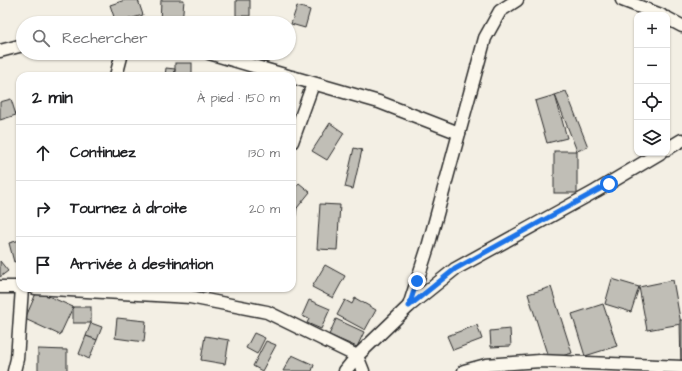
<!DOCTYPE html>
<html lang="fr">
<meta charset="utf-8">
<style>
body{margin:0;font-family:"Architects Daughter",sans-serif;background:#f2f2f2;color:#202124}
.controls{position:absolute;right:12px;top:12px;display:grid;overflow:hidden;border-radius:8px;box-shadow:0 1px 3px #0004}
.controls button{width:36px;height:36px;display:grid;place-items:center;padding:0;border:0;border-bottom:1px solid #e0e0e0;background:#fff;color:#202124;font:20px sans-serif}
.stop{position:absolute;width:12px;height:12px;margin:-9px;border:3px solid #1a73e8;border-radius:50%;background:#fff}
.stop.end{background:#1a73e8;border-color:#fff;box-shadow:0 1px 4px #0008}
.list{margin:0;padding:0;list-style:none}
h2{display:flex;justify-content:space-between;align-items:center;height:52px;margin:0;padding:0 16px;font-size:17px}
h2 small{font-size:13px;font-weight:400;color:#757577}
.list li{display:grid;grid-template-columns:26px 1fr auto;gap:12px;align-items:center;box-sizing:border-box;height:56px;padding:0 16px;border-top:1px solid #e0e0e0}
.list b{display:block;font-size:15px;white-space:nowrap}
.list em{font-size:13px;font-style:normal;color:#757577}
.icon{flex:none;width:22px;height:22px;fill:none;stroke:currentColor;stroke-width:2;stroke-linecap:round;stroke-linejoin:round}
.map{position:relative;flex:none;width:682px;height:371px;overflow:hidden}
.search{position:absolute;background:#fff;box-shadow:0 1px 3px #0004;left:16px;top:16px;width:280px;height:44px;display:flex;align-items:center;gap:10px;box-sizing:border-box;padding:0 14px;border-radius:22px;color:#757577;font-size:15px}
.panel{position:absolute;background:#fff;box-shadow:0 1px 3px #0004;left:16px;top:72px;width:280px;height:220px;border-radius:12px}
.map>svg:first-child{display:block}
.building{fill:#c0beb6;stroke:#2b2b2b}
.lines{fill:none;stroke-linecap:round;stroke-linejoin:round}
.minor-casing{stroke:#2b2b2b;stroke-width:15}
.minor{stroke:#fbf7ec;stroke-width:12}
.route{stroke:#1a73e8;stroke-width:5}
</style>
<div class="map">
<svg width="682" height="371" viewBox="0 0 682 371">
<rect width="100%" height="100%" fill="#f3efe4"/>
<filter id="ink" filterUnits="userSpaceOnUse"><feTurbulence type="fractalNoise" baseFrequency=".025" numOctaves="2"/><feDisplacementMap in="SourceGraphic" scale="8" xChannelSelector="R" yChannelSelector="G"/><feConvolveMatrix kernelMatrix="1 2 1 2 8 2 1 2 1" color-interpolation-filters="sRGB"/></filter>
<g filter="url(#ink)">
<g class="building">
<polygon points="125,0 138,0 143,15 116,23 110,5"/>
<polygon points="161,0 184,0 182,23 160,23"/>
<rect x="236" y="0" width="14" height="16"/>
<polygon points="297,6 310,10 305,28 291,24"/>
<rect x="175" y="63" width="17" height="13"/>
<polygon points="166,68 175,69 174,76 165,76"/>
<polygon points="566,91 588,147 577,151 555,95"/>
<polygon points="555,95 567,138 547,143 535,101"/>
<polygon points="11,99 16,115 0,120 0,102"/>
<polygon points="330,123 344,133 327,160 312,151"/>
<polygon points="354,148 362,150 353,189 345,187"/>
<rect x="554" y="151" width="23" height="42"/>
<polygon points="299,183 310,192 297,208 292,204 292,191"/>
<polygon points="320,204 340,205 337,250 317,249"/>
<polygon points="292,208 297,208 294,228 292,227"/>
<polygon points="20,240 20,260 14,262 9,243"/>
<polygon points="0,261 8,271 0,277"/>
<polygon points="325,265 345,276 333,298 312,287"/>
<polygon points="612,279 639,287 631,312 605,304"/>
<polygon points="673,280 681,324 647,330 639,287"/>
<polygon points="551,287 572,353 549,360 528,294"/>
<polygon points="37,291 73,307 60,335 25,319"/>
<polygon points="355,298 376,310 365,330 337,315 345,300 352,304"/>
<polygon points="309,300 330,309 321,329 307,323 309,319 302,316"/>
<polygon points="603,304 617,346 585,356 572,314"/>
<rect x="73" y="307" width="18" height="16"/>
<polygon points="117,318 146,321 144,342 115,338"/>
<polygon points="336,319 364,332 357,347 329,335"/>
<polygon points="680,320 682,320 682,371 681,371"/>
<polygon points="91,323 102,327 97,340 86,336"/>
<polygon points="477,325 482,339 453,350 447,336"/>
<polygon points="510,329 511,346 491,347 490,331"/>
<polygon points="254,333 265,338 257,354 246,348"/>
<polygon points="86,336 97,340 89,359 79,354"/>
<polygon points="205,336 229,340 225,364 201,360"/>
<polygon points="266,341 276,345 262,371 253,366"/>
<polygon points="38,349 67,350 67,371 38,371"/>
<polygon points="292,355 314,365 312,371 283,371"/>
</g>
<g class="lines">
<defs>
<g id="minor">
<polyline points="622,0 661,15"/>
<polyline points="667,18 682,26"/>
<polyline points="0,51 23,45"/>
<polyline points="209,53 288,76"/>
<polyline points="116,76 122,53"/>
<polyline points="292,77 379,102 459,133"/>
<polyline points="292,142 313,84"/>
<polyline points="667,149 682,140"/>
<polyline points="0,287 20,287"/>
<polyline points="35,288 190,297 267,312 357,356 363,371"/>
<polyline points="409,306 428,247 485,38 500,11 517,0"/>
<polyline points="14,371 17,359 22,288"/>
<polyline points="345,371 357,356 409,306 455,269 596,191 660,153"/>
<polyline points="464,371 486,365 540,361 682,367"/>
</g>
</defs>
<use href="#minor" class="minor-casing"/>
<use href="#minor" class="minor"/>
</g>
</g>
<g class="lines" filter="url(#ink)">
<polyline class="route" points="417,281 409,306 455,269 609,184"/>
</g>
</svg>
<div class="controls">
<button>+</button>
<button>−</button>
<button><svg class="icon" aria-label="locate" viewBox="0 0 24 24"><circle cx="12" cy="12" r="6"/><path d="M12 2v4M12 18v4M2 12h4M18 12h4"/></svg></button>
<button><svg class="icon" aria-label="layers" viewBox="0 0 24 24"><path d="M12 4l9 5-9 5-9-5zM3 14l9 5 9-5"/></svg></button>
</div>
<div class="stop" style="left:609px;top:184px"></div>
<div class="stop end" style="left:417px;top:281px"></div>
<div class="search"><svg class="icon" aria-label="search" viewBox="0 0 24 24"><circle cx="10" cy="10" r="6"/><path d="M15 15l6 6"/></svg>Rechercher</div>
<section class="panel">
<h2>2 min<small>À pied · 150 m</small></h2>
<ul class="list">
<li><svg class="icon" aria-label="ahead" viewBox="0 0 24 24"><path d="M12 20V5M6 11l6-6 6 6"/></svg><div><b>Continuez</b></div><em>130 m</em></li>
<li><svg class="icon" aria-label="right" viewBox="0 0 24 24"><path d="M7 20v-9h11M14 6l5 5-5 5"/></svg><div><b>Tournez à droite</b></div><em>20 m</em></li>
<li><svg class="icon" aria-label="arrive" viewBox="0 0 24 24"><path d="M6 21V4h12l-3 4 3 4H6"/></svg><div><b>Arrivée à destination</b></div></li>
</ul>
</section>
</div>
